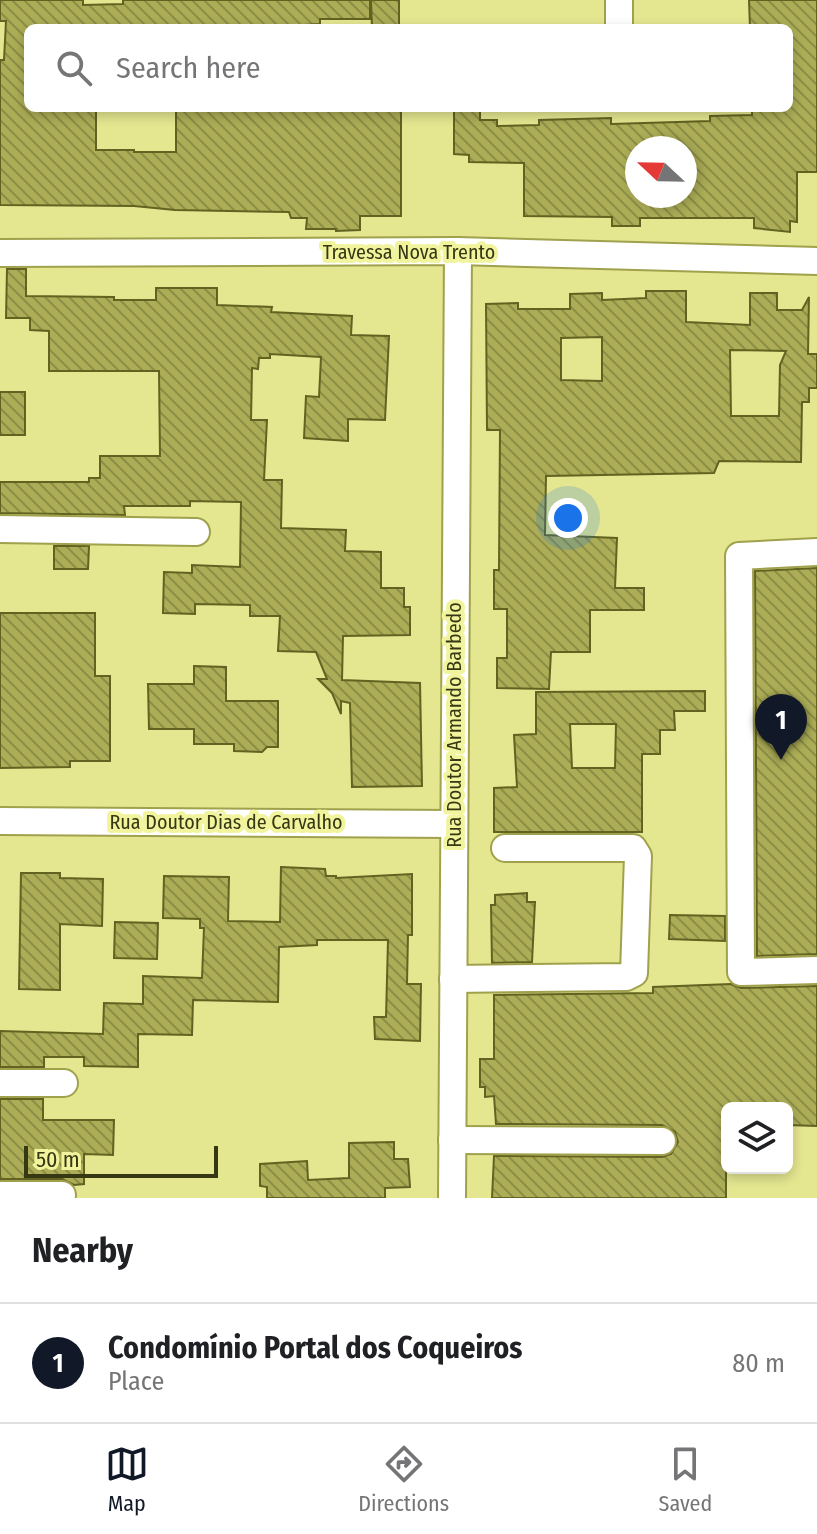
<!DOCTYPE html>
<meta charset="utf-8">
<style>
body{margin:0;font-family:"Fira Sans Condensed",sans-serif;background:#f2f2f2;color:#202124}
.controls{position:absolute;right:24px;bottom:24px;display:grid;overflow:hidden;border-radius:12px;box-shadow:0 4px 12px #0003}
.controls button{width:72px;height:72px;display:grid;place-items:center;padding:0;border:0;border-bottom:2px solid #e0e0e0;background:#fff;color:#202124;font:40px sans-serif}
.compass{position:absolute;left:625px;top:136px;width:72px;height:72px;border-radius:50%;background:#fff;box-shadow:0 4px 12px #0003;rotate:292deg}
.scale{position:absolute;left:24px;bottom:20px;width:194px;box-sizing:border-box;padding-left:8px;border:4px solid #363713;border-top:0;font-size:22px;line-height:28px;white-space:nowrap;color:#363713;-webkit-text-stroke:6px #f1f49d;paint-order:stroke}
.you{position:absolute;left:568px;top:518px;width:28px;height:28px;margin:-20px;border:6px solid #fff;border-radius:50%;background:#1a73e8;box-shadow:0 0 0 12px #1a73e833}
.badge{display:grid;place-items:center;width:52px;height:52px;border-radius:50%;background:#111827;color:#fff;font-size:26px;font-weight:700}
.pin{position:absolute;translate:-50% -66px;filter:drop-shadow(0 2px 4px #0008)}
.pin::after{content:'';position:absolute;top:42px;width:28px;height:24px;background:inherit;clip-path:polygon(0 0,100% 0,50% 100%)}
.list{margin:0;padding:0;list-style:none}
h2{display:flex;justify-content:space-between;align-items:center;height:104px;margin:0;padding:0 32px;font-size:34px}
h2 small{font-size:26px;font-weight:400;color:#757577}
.list li{display:grid;grid-template-columns:52px 1fr auto;gap:24px;align-items:center;box-sizing:border-box;height:120px;padding:0 32px;border-top:2px solid #e0e0e0}
.list b{display:block;font-size:30px;white-space:nowrap}
.list p{margin:0;font-size:26px;white-space:nowrap;color:#757577}
.list em{font-size:26px;font-style:normal;color:#757577}
.icon{flex:none;width:44px;height:44px;fill:none;stroke:currentColor;stroke-width:2;stroke-linecap:round;stroke-linejoin:round}
.map{position:relative;flex:none;width:817px;height:1198px;overflow:hidden}
.search{position:absolute;background:#fff;box-shadow:0 4px 12px #0003;left:24px;right:24px;top:24px;height:88px;display:flex;align-items:center;gap:20px;box-sizing:border-box;padding:0 28px;border-radius:12px;color:#757577;font-size:30px}
.sheet{height:224px;background:#fff}
nav{display:flex;justify-content:space-around;align-items:center;box-sizing:border-box;height:112px;border-top:2px solid #e0e0e0;background:#fff;font-size:22px;color:#757577}
nav a{display:grid;justify-items:center;gap:4px}
nav .on{color:#111827}
.map>svg:first-child{display:block}
.building{fill:url(#building-back-hatch);stroke:#626321;stroke-width:2;fill-rule:evenodd}
.lines{fill:none;stroke-linecap:round;stroke-linejoin:round}
.minor-casing{stroke:#a0a14c;stroke-width:30}
.minor{stroke:#fff;stroke-width:26}
.labels{text-anchor:middle;stroke-width:8;stroke-linejoin:round;paint-order:stroke}
.street-label{font-size:20px;fill:#363713;stroke:#f1f49d}
</style>
<div class="map">
<svg width="817" height="1198" viewBox="0 0 817 1198">
<defs>
<pattern id="building-back-hatch" width="6" height="6" patternUnits="userSpaceOnUse" patternTransform="scale(2)"><rect width="6" height="6" fill="#acad56"/><path d="M-1 5l2 2M0 0l6 6M5-1l2 2" fill="none" stroke="#8d8e46"/></pattern>
</defs>
<rect width="100%" height="100%" fill="#e4e690"/>
<g class="building">
<polygon points="0,0 83,0 83,5 123,4 123,0 370,0 370,19 320,19 320,24 304,25 304,28 28,28 28,108 96,108 96,150 134,150 134,152 176,152 176,108 401,108 401,216 360,216 360,230 336,231 336,229 306,229 307,218 291,218 289,212 175,210 134,206 0,205 0,60 4,60 6,21 0,21"/>
<polygon points="371,0 399,0 399,28 372,28"/>
<path d="M749 0H817V172H797V222L790 221V232L754 228V218H640V226H612V217L524 216V163L469 162V155L454 154V110L480 111V120H497V126L539 125V120L611 118V124L710 121V116L752 115V108H789V28H750ZM637 148H685V196H637Z"/>
<polygon points="7,269 26,269 26,296 114,297 114,300 156,300 156,288 217,288 217,305 272,307 271,312 352,316 351,335 389,336 385,420 348,419 348,441 304,438 306,396 319,397 321,357 270,354 270,358 259,358 258,369 252,368 251,420 267,420 264,480 282,480 281,528 346,530 345,551 381,552 381,588 404,588 404,607 410,607 410,635 343,636 342,680 420,683 422,786 352,787 350,703 341,701 341,714 332,693 318,679 327,679 316,652 278,651 280,616 250,616 250,605 195,604 195,614 163,613 164,572 192,573 192,565 240,567 241,502 190,501 190,506 124,506 125,515 0,513 0,482 89,482 89,478 100,478 100,456 160,456 159,371 49,371 49,331 30,330 30,318 6,318"/>
<path d="M646 291H686V322L750 325V293H777V310H802L809 297 808 354H817V388H809V402H802L801 462 719 461 714 473 546 476 545 535 617 538 615 588H644V610H590V652H551L549 689 497 688V658H507V609H494V570H499L500 430H487L486 304 518 303V309H570V294L602 293V300L646 298ZM602 337V381L561 380V338ZM730 350 786 351 780 365 779 416H731Z"/>
<rect x="0" y="392" width="25" height="43"/>
<polygon points="54,546 89,546 88,569 54,569"/>
<polygon points="817,568 817,954 757,956 755,571"/>
<polygon points="0,613 95,613 95,676 110,676 110,761 70,761 70,767 0,768"/>
<polygon points="194,666 226,667 226,701 278,701 278,747 267,747 262,752 234,751 234,744 194,744 194,729 149,729 148,684 194,684"/>
<path d="M705 691V711H674L675 730H660V754H642V832H494V788L517 787 514 735 536 734V692ZM570 724H616L615 768H572Z"/>
<polygon points="281,867 325,869 326,876 336,876 336,878 412,874 412,935 408,935 407,984 421,984 420,1041 375,1039 374,1017 386,1017 388,940 317,940 317,945 279,947 278,1002 193,1000 192,1035 138,1034 138,1067 84,1066 84,1057 44,1057 44,1067 0,1067 0,1031 103,1034 104,1003 143,1004 143,976 202,978 204,928 200,928 200,919 163,918 164,876 229,877 228,921 280,922"/>
<polygon points="21,873 60,873 60,878 103,879 102,926 60,924 60,990 19,989"/>
<polygon points="527,893 527,902 535,902 532,962 492,963 491,905 495,905 495,895"/>
<polygon points="670,915 725,916 725,941 669,939"/>
<polygon points="115,922 158,923 157,959 114,958"/>
<polygon points="731,984 741,988 817,986 817,1126 787,1125 787,1108 726,1108 726,1198 492,1198 494,1156 662,1157 671,1154 678,1142 675,1132 662,1125 496,1124 494,1096 485,1097 485,1087 480,1087 480,1059 494,1059 494,995 653,993 653,987"/>
<polygon points="0,1099 43,1099 43,1120 114,1120 113,1155 84,1154 84,1184 74,1185 62,1179 0,1179"/>
<polygon points="394,1142 394,1159 408,1159 410,1187 385,1188 385,1198 267,1198 267,1187 260,1186 260,1164 307,1161 308,1180 349,1178 349,1143"/>
</g>
<g class="lines">
<defs>
<g id="minor">
<polyline points="619,28 619,0"/>
<polyline points="0,253 458,251 817,261"/>
<polyline points="0,529 196,532"/>
<polyline points="817,552 739,556 741,972 817,970"/>
<polyline points="0,821 453,824"/>
<polyline points="453,979 626,977 634,973 638,856 633,848 505,848"/>
<polyline points="0,1083 64,1083"/>
<polyline points="452,1140 662,1141"/>
<polyline points="0,1195 62,1195"/>
<polyline points="452,1198 458,251"/>
</g>
</defs>
<use href="#minor" class="minor-casing"/>
<use href="#minor" class="minor"/>
</g>
<g class="labels">
<g class="street-label">
<text x="409" y="259">Travessa Nova Trento</text>
<text transform="translate(454 725) rotate(-90)" y="7">Rua Doutor Armando Barbedo</text>
<text x="226" y="829">Rua Doutor Dias de Carvalho</text>
</g>
</g>
</svg>
<div class="controls">
<button><svg class="icon" aria-label="layers" viewBox="0 0 24 24"><path d="M12 4l9 5-9 5-9-5zM3 14l9 5 9-5"/></svg></button>
</div>
<svg class="compass" viewBox="-18 -18 36 36"><path d="M0-13l5 13h-10z" fill="#e53935"/><path d="M0 13l5-13h-10z" fill="#757577"/></svg>
<div class="scale">50 m</div>
<div class="you"></div>
<div class="pin badge" style="left:781px;top:760px">1</div>
<div class="search"><svg class="icon" aria-label="search" viewBox="0 0 24 24"><circle cx="10" cy="10" r="6"/><path d="M15 15l6 6"/></svg>Search here</div>
</div>
<section class="sheet">
<h2>Nearby<small></small></h2>
<ul class="list">
<li><span class="badge">1</span><div><b>Condomínio Portal dos Coqueiros</b><p>Place</p></div><em>80 m</em></li>
</ul>
</section>
<nav>
<a class="on"><svg class="icon" aria-label="map" viewBox="0 0 24 24"><path d="M3 6l6-2 6 2 6-2v14l-6 2-6-2-6 2zM9 4v14M15 6v14"/></svg>Map</a>
<a><svg class="icon" aria-label="directions" viewBox="0 0 24 24"><path d="M12 3l9 9-9 9-9-9zM9 14v-3h6M13 9l2 2-2 2"/></svg>Directions</a>
<a><svg class="icon" aria-label="saved" viewBox="0 0 24 24"><path d="M7 4h10v16l-5-4-5 4z"/></svg>Saved</a>
</nav>
